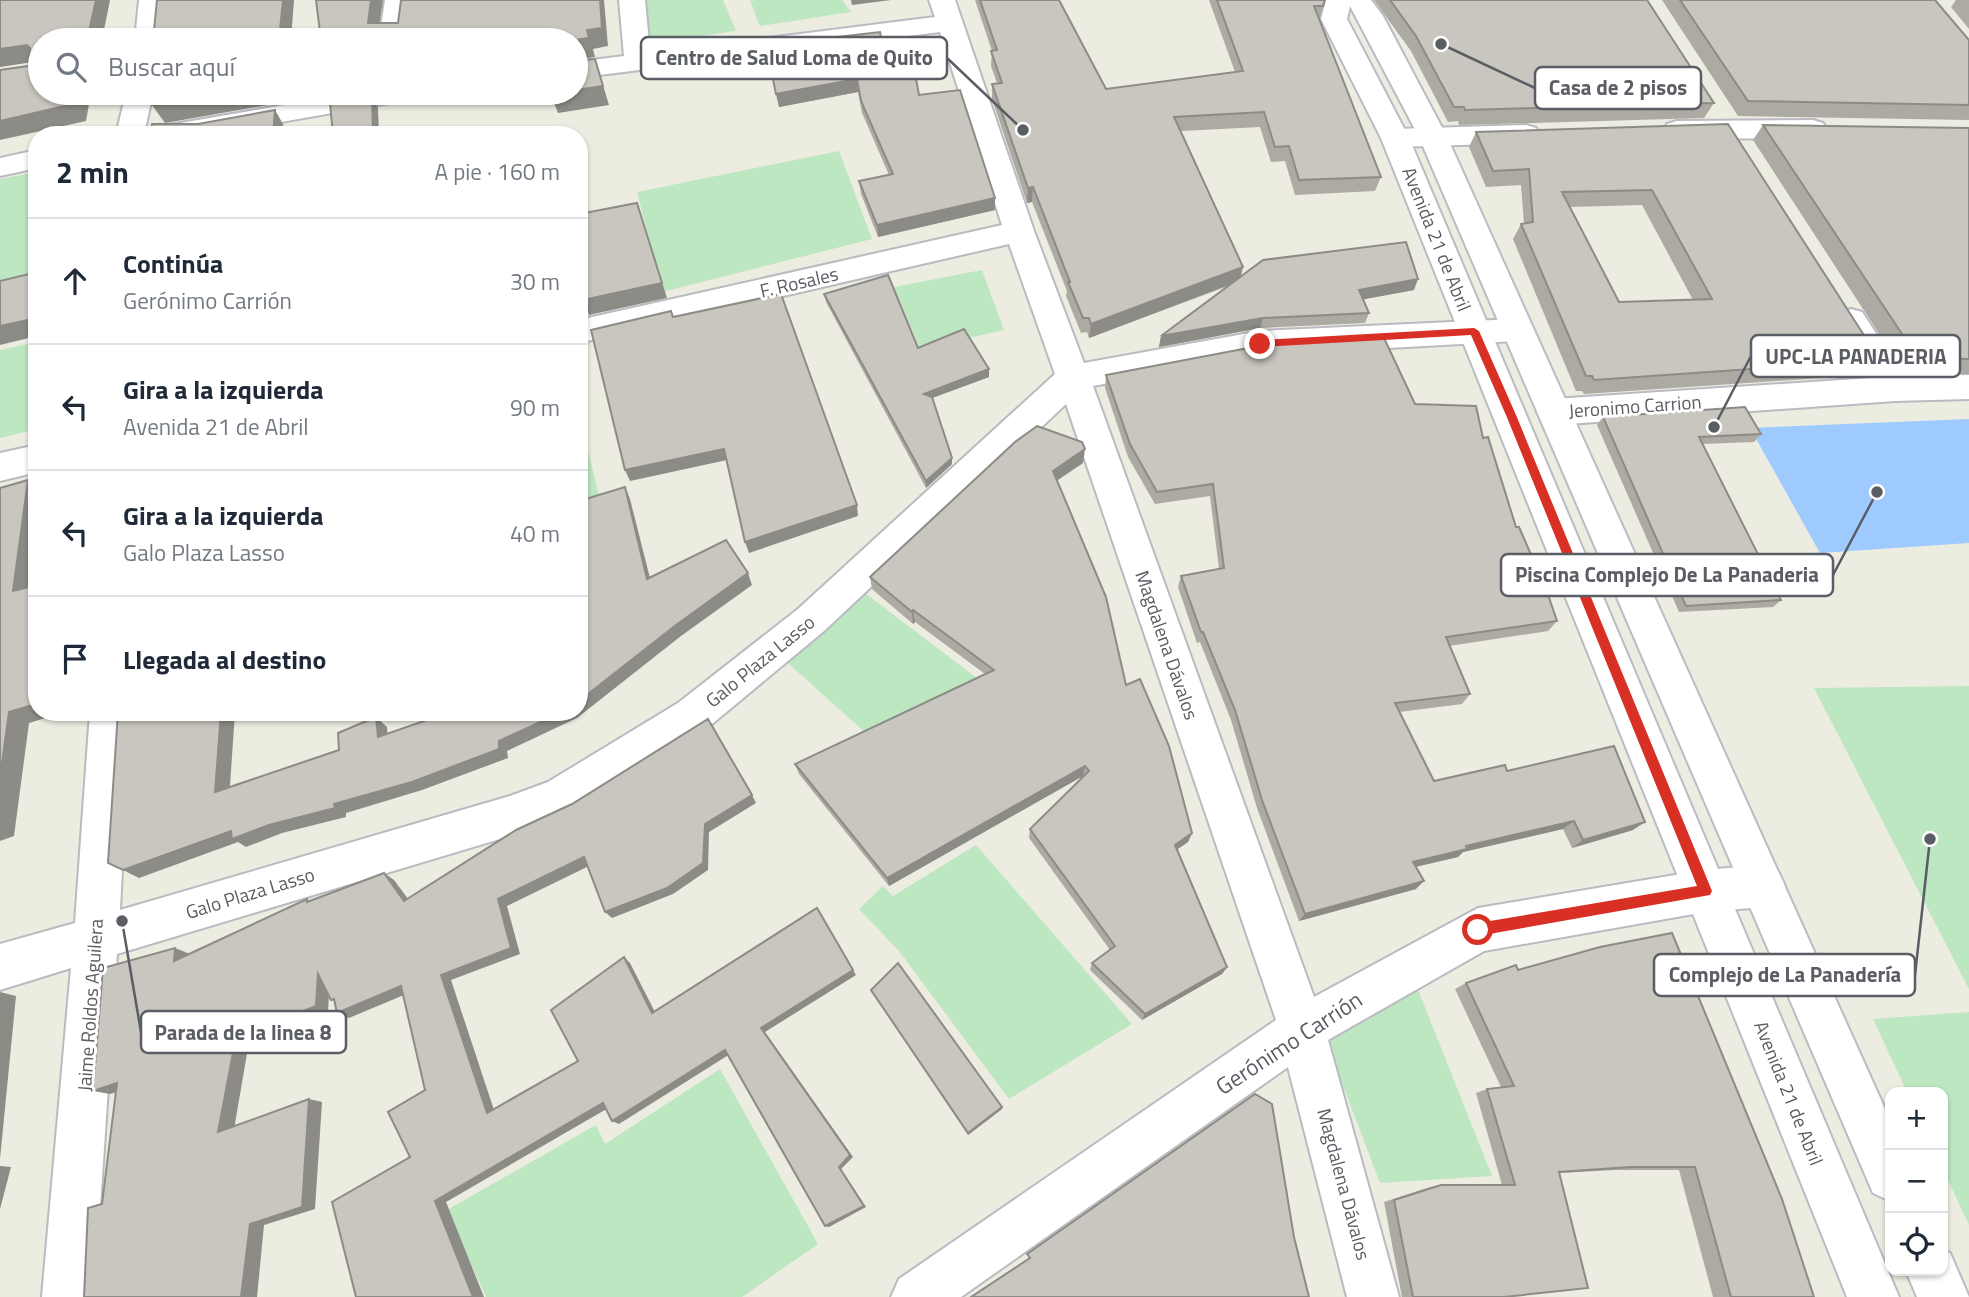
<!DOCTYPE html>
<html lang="es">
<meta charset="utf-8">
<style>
body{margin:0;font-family:"Titillium Web",sans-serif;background:#f6f6f7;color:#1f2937}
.controls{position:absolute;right:21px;bottom:21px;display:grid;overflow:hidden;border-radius:14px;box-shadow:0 2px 5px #0004}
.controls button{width:63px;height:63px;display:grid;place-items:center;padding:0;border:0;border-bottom:2px solid #e0e1e3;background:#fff;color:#1f2937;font:35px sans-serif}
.stop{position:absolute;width:21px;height:21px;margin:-16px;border:5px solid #d93025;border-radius:50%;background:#fff}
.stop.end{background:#d93025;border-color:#fff;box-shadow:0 2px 7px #0008}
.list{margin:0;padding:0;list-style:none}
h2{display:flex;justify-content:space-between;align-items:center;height:91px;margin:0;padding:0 28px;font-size:30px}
h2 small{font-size:23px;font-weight:400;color:#747a83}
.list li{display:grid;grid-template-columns:46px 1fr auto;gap:21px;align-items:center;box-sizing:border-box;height:126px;padding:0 28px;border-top:2px solid #e0e1e3}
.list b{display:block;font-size:26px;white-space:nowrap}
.list p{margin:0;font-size:23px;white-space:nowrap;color:#747a83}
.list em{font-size:23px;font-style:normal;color:#747a83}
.icon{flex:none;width:38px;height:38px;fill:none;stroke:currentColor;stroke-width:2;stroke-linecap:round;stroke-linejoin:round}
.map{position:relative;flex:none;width:1969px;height:1297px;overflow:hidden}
.search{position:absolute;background:#fff;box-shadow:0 2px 5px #0004;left:28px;top:28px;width:560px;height:77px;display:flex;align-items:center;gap:18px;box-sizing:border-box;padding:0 24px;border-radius:38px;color:#747a83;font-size:26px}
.panel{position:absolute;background:#fff;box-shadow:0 2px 5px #0004;left:28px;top:126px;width:560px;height:595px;border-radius:28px}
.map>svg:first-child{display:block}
.green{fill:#bce7c1}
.water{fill:#9fcaff}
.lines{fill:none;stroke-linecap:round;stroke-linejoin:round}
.street-casing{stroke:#b9bbc1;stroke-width:4}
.secondary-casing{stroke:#babcc4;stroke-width:4}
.street{fill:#fff;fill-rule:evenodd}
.secondary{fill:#fff;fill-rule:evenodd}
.wall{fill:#acaaa3;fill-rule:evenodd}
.shaded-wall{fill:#8c8b85}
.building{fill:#c8c6be;stroke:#8c8b85;stroke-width:2;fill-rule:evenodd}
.route{fill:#d93025}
.labels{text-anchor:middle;stroke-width:6;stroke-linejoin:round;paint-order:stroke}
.street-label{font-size:19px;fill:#5a5d63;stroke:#fff}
.near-street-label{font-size:23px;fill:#5a5d63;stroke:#fff}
.leader{fill:none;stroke:#5a5d63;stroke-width:2.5}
.callout-dot{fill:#5a5d63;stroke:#fff;stroke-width:2.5}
.callout{fill:#fff;stroke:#5a5d63;stroke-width:2.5}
.callout-label{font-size:21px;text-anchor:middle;font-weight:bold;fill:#5a5d63}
</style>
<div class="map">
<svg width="1969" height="1297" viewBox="0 0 1969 1297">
<rect width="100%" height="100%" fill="#edece1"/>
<g class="green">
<polygon points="644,0 723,0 736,31 649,43"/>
<polygon points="756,0 842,0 851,12 760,26 750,1"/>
<polygon points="839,151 872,239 662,292 637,192"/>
<polygon points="37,172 37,287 0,295 0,179"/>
<polygon points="982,270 1004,330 920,349 894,287"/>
<polygon points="37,342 37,429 0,438 0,350"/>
<polygon points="579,415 602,507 579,514"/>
<polygon points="861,590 982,682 869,736 779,655"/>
<polygon points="1969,686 1969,989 1814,688"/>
<polygon points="976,845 1132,1024 1009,1099 899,951 859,909 883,886 893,896"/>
<polygon points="1417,987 1492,1176 1380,1183 1327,1044 1337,1023"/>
<polygon points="1969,1012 1969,1225 1943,1169 1943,1092 1907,1092 1873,1019"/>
<polygon points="720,1069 818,1244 742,1297 486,1297 447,1210 596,1125 605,1144"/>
</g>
<polygon class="water" points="1969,419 1969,543 1820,553 1750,428"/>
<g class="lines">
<defs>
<g id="street">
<polygon points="139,0 165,0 161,40 135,40"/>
<polygon points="385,0 411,0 405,40 379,40"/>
<polygon points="619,0 645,0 650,53 935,17 929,0 955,0 1034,231 1084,363 1260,331 1516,319 1527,322 1532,330 1527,338 1516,341 1260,355 1093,386 1314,997 1478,908 1705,870 1763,865 1778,871 1785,886 1778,901 1763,907 1705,912 1484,951 1328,1040 1399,1297 1347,1297 1288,1067 961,1297 891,1297 899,1279 1276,1020 1066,404 824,631 706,729 577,810 510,836 117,954 94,1297 42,1297 71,968 0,990 0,944 75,923 90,712 130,712 120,910 510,796 548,782 678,703 798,609 1055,374 1009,244 579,343 579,320 1002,225 940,32 576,78 576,62 624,56"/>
<polygon points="126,93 153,93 145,129 354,93 415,93 411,99 401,101 207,135 116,135"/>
<polygon points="1813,120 1823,123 1827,129 1823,135 1813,138 1677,139 1667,136 1663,130 1667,124 1677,121"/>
<polygon points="1526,125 1536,128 1540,134 1536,140 1526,143 1395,147 1385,144 1381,138 1385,132 1395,129"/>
<polygon points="37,150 37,168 0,176 0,158"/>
<polygon points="1851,309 1862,312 1904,376 1969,375 1969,399 1895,401 1554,425 1542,421 1537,412 1542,403 1554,399 1871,378 1835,320 1840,312"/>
<polygon points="37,445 37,472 0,481 0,453"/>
</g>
<g id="secondary">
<polygon points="1326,0 1371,0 1383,16 1447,137 1890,1120 1890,1201 1873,1193 1419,137 1350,6 1347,19 1409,138 1899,1297 1847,1297 1381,138 1321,19"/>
<polygon points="1943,1250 1950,1253 1969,1297 1917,1297 1906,1271 1943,1271"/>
</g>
</defs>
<use href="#street" class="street-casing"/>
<use href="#secondary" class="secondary-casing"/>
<use href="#street" class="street"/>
<use href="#secondary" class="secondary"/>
</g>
<g class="wall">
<polygon points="975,0 1059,0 1106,89 1235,72 1209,0 1325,0 1319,20 1381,177 1375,191 1295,195 1285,161 1271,162 1260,127 1181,131 1243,267 1241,276 1414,290 1363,299 1369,313 1365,323 1260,328 1159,347 1161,336 1228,286 1089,338 1087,332 1081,333 1066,296 1067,291 1032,202 1027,203 992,99 992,84 997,83 991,66 992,51"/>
<polygon points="1374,0 1647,0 1714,103 1704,118 1459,125 1458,121 1448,122 1411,51"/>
<polygon points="1662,0 1935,0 1969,40 1969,120 1738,116"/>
<polygon points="1956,0 1969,0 1969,29 1951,7"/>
<polygon points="766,45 888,73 919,95 995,210 878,237 861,194 859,181 889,175 862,113 858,92 779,107"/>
<path d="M1728 124 1880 360 1866 375 1584 394 1582 391H1576L1513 239 1521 224H1524L1521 185 1486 187 1469 147 1476 132ZM1642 205 1693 300 1619 302 1570 207Z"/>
<polygon points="1763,125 1969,128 1969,374 1904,372 1753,140"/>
<polygon points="824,294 918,348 989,377 932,398 952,464 926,488 826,302"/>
<polygon points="1106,375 1415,404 1483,438 1516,527 1557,621 1548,631 1449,646 1470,694 1462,704 1399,712 1434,781 1507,771 1633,830 1572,848 1563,829 1463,852 1458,857 1416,867 1416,889 1299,921 1257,808 1231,720 1200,642 1197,643 1178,587 1181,576 1219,569 1210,496 1155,504 1128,457 1105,388"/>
<polygon points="1603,417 1761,434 1754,442 1702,444 1781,600 1773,607 1679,612 1597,425"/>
<polygon points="1083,463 1057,480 1126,685 1192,833 1188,842 1177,849 1227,967 1222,974 1142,1020 1090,970 1092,963 1110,950 1029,838 1030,829 1083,776 889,886 799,774 795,764 985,674 915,622 913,624 872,589 870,577"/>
<polygon points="1518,970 1814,1297 1713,1297 1679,1170 1616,1170 1560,1173 1504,1297 1402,1297 1384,1202 1430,1187 1441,1185 1502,1185 1476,1093 1487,1089 1501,1087 1455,989 1466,983"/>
<polygon points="871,990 1002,1109 968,1135"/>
</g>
<g class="shaded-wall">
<polygon points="96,0 110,0 102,40 87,40"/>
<polygon points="283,0 294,0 291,40 279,40"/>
<polygon points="371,0 383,0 377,40 368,23"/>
<polygon points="600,0 604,0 608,46 593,49 595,57 576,60 575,40 587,30"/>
<polygon points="851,0 891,0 852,5"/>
<polygon points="539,34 541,40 508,40"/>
<polygon points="27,45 40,61 0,67 0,49"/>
<polygon points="595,59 609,105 558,113 551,95 562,93 576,93 576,90"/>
<polygon points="857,79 858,92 779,107 776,94"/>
<polygon points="76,93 91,93 86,121 0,140 0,121"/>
<polygon points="225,93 286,93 285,102 165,123 152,105"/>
<polygon points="372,95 378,108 379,135 373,135"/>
<polygon points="275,110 283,124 283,135 273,135"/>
<polygon points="1033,187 1032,202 1027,203 1028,188"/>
<polygon points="995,198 995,210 878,237 877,225"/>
<polygon points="637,203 667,298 589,315 584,302 579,303 579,287"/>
<polygon points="1243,267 1239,281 1089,338 1091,324"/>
<polygon points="1418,279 1414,290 1355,301 1359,290"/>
<polygon points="37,318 37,336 0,345 0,326"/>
<polygon points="1263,318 1260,328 1159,347 1161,336"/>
<polygon points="989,369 989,377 924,401 924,394"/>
<polygon points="724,449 727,460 630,481 625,470"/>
<polygon points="1085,449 1083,463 1052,484 1053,471"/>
<polygon points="952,458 952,464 926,488 926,481"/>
<polygon points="28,480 37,487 37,559 31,603 13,591"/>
<polygon points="625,487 630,499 653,590 647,579"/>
<polygon points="857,505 858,516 749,553 745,542"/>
<polygon points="748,573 752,585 681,636 577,718 507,751 508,758 422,790 346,813 346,817 282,833 246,847 238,842 139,878 123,870 231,831 269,825 334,804 499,741 562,712 579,712 579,701 676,625"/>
<polygon points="913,610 915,622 913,624 912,612"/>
<polygon points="37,647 37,671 32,668"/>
<polygon points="37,684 37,712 53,712 52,716 29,723 14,836 0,841 0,778 9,712"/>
<polygon points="221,712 235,712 229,800 215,792"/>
<polygon points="376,717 387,727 388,746 378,737"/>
<polygon points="1085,766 1083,776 889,886 887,878"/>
<polygon points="752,795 756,803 709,832 708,870 673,894 612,918 605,912 705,824"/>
<polygon points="1574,821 1563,829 1463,852 1458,857 1405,869 1413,862 1466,846"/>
<polygon points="1645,822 1633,830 1572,848 1583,840"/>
<polygon points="1192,833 1188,842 1172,853 1175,845"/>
<polygon points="584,857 591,865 507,906 520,954 451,980 496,1116 487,1113 441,975 498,899"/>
<polygon points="384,873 394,880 414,907 404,901"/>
<polygon points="1424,881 1416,889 1299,921 1305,914"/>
<polygon points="175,948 190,954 174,961"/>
<polygon points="624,957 630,963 658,1018 652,1013"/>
<polygon points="1227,967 1222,974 1142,1020 1145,1014"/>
<polygon points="853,970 856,975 765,1032 853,1157 841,1169 866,1207 829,1227 825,1226 839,1167 761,1028"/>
<polygon points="318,974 330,979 328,1011 249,1042 233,1135 218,1132 236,1037"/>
<polygon points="401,986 411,992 349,1018 337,1013"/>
<polygon points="0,992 16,996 0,1159"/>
<polygon points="725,1050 730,1054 619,1124 612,1121"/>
<polygon points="117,1083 134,1087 110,1094 93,1091"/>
<polygon points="309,1099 322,1102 315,1209 264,1225 257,1297 241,1297 250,1224"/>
<polygon points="603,1103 610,1107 446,1202 484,1297 473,1297 435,1201"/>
<polygon points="1002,1107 1002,1109 968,1135 968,1133"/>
<polygon points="0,1166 11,1167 0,1209"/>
</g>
<g class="building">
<polygon points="0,0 96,0 87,40 40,40 40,93 76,93 73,104 0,121 0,70 28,66 30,64 30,48 27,45 0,49"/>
<polygon points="157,0 283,0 279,40 153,40"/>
<polygon points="316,0 371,0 368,23 398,23 401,0 600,0 602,28 587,30 589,38 575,40 540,40 539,34 508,40 321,40"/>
<polygon points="980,0 1059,0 1106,89 1243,71 1217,0 1325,0 1323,6 1314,6 1381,177 1299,180 1289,146 1275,147 1264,112 1174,117 1243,267 1091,324 1089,318 1083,318 1068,282 1070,282 1033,187 1028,188 992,84 1002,83 991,51 997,50"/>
<polygon points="1390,0 1647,0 1714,103 1465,110 1464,107 1454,107 1416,36"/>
<polygon points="1680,0 1935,0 1969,40 1969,105 1748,101"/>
<polygon points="880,32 888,73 914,68 919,95 960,90 995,198 877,225 859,181 893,174 861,101 857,79 776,94 766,45"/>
<polygon points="595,59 603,86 576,90 576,61"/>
<polygon points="154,93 225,93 152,105"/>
<polygon points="372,95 373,135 333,135 330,103"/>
<polygon points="275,110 273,135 151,135 152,124 198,124"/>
<path d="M1728 124 1880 360 1594 380 1592 376H1586L1521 224 1533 222 1529 169 1493 171 1476 132ZM1652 190 1712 299 1619 302 1562 192Z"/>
<polygon points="1763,125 1969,128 1969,359 1918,358"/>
<polygon points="637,203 662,283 583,300 579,287 579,239 580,239 579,232 579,214"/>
<polygon points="1406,242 1418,279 1359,290 1369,313 1263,318 1161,336 1263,260"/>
<polygon points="37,272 37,318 0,326 0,281"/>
<polygon points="888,275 918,348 964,329 989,369 924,394 932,397 952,458 926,481 824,294"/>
<polygon points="781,294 857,505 745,542 724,449 625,470 591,330 671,311 673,317"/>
<polygon points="1384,338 1415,404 1476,406 1483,438 1488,437 1516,527 1519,527 1532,557 1535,557 1557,621 1446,637 1470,694 1395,703 1434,781 1505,765 1507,771 1614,746 1645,822 1583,840 1574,821 1466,846 1467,849 1413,862 1424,881 1305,914 1262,800 1235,710 1203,632 1201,632 1181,576 1224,568 1213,484 1157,492 1130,444 1106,375 1264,345"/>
<polygon points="1745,407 1761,434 1699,437 1781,600 1686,606 1603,417"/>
<polygon points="1037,426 1082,442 1085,449 1053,471 1106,597 1126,685 1140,679 1169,746 1192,833 1175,845 1227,967 1145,1014 1092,963 1115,946 1030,829 1089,771 1085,766 887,878 795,764 994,670 913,610 912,612 870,577 1015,442"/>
<polygon points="28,480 13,591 37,585 37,647 32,668 37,667 37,685 33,705 9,712 0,778 0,488"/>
<polygon points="625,487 647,579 726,540 748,573 676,625 579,701 579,501"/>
<polygon points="118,712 221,712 215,792 339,750 338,733 376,717 378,737 450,712 562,712 499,741 499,749 412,782 334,804 335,808 269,825 232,839 231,831 123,870 108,863"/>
<polygon points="708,719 752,795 705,824 703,863 667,888 605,912 584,857 498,899 511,948 441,975 487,1113 578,1061 551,1010 624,957 652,1013 817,908 853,970 761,1028 850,1155 839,1167 864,1206 825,1226 725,1050 612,1121 603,1103 435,1201 473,1297 356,1297 332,1202 410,1157 388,1112 425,1090 401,986 337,1013 334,999 331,1000 318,974 316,1006 236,1037 218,1132 309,1099 302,1207 250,1224 241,1297 84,1297 88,1208 102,1204 117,1083 93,1091 103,968 175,948 174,961 307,899 307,902 384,873 404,901 516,830 572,804"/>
<polygon points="1672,933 1782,1199 1814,1297 1731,1297 1695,1167 1631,1167 1559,1172 1588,1288 1504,1297 1413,1297 1394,1200 1441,1185 1515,1185 1487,1089 1514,1086 1466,983 1516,965 1518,970 1600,947"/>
<polygon points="898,963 1002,1107 968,1133 871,990"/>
<polygon points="1255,1094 1272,1104 1294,1237 1309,1297 971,1297 1030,1258 1027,1254"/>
</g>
<polygon class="route" points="1474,328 1479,331 1516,415 1712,891 1710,895 1478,936 1471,930 1478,923 1697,886 1506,415 1471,335 1260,347 1255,344 1260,340"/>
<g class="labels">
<g class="street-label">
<text transform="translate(1437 239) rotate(68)" y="7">Avenida 21 de Abril</text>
<text transform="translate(799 282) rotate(-13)" y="7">F. Rosales</text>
<text transform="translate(1635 406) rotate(-4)" y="7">Jeronimo Carrion</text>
<text transform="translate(1167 645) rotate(71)" y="7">Magdalena Dávalos</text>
<text transform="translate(760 661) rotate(-39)" y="7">Galo Plaza Lasso</text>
<text transform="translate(250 893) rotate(-17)" y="7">Galo Plaza Lasso</text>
<text transform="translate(90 1005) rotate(-86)" y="7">Jaime Roldos Aguilera</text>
<text transform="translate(1789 1093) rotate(68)" y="7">Avenida 21 de Abril</text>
<text transform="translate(1344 1184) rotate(75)" y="7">Magdalena Dávalos</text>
</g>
<g class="near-street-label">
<text transform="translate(1289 1043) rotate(-33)" y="8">Gerónimo Carrión</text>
</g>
</g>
<path class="leader" d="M1023 130L947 58M1441 44L1535 88M1714 427L1751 356M1877 492L1833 575M1930 839L1915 975M122 921L141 1032"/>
<g class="callout-dot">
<circle cx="1023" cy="130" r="7"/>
<circle cx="1441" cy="44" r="7"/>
<circle cx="1714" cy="427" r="7"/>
<circle cx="1877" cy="492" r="7"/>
<circle cx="1930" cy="839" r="7"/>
<circle cx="122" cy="921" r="7"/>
</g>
<g class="callout">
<rect x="641" y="37" width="306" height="42" rx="7"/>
<rect x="1535" y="67" width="166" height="42" rx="7"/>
<rect x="1751" y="335" width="209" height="42" rx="7"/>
<rect x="1501" y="554" width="332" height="42" rx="7"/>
<rect x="1654" y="954" width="261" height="42" rx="7"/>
<rect x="141" y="1011" width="205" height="42" rx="7"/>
</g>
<g class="callout-label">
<text x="794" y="65">Centro de Salud Loma de Quito</text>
<text x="1618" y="95">Casa de 2 pisos</text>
<text x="1856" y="364">UPC-LA PANADERIA</text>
<text x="1667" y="582">Piscina Complejo De La Panaderia</text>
<text x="1785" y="982">Complejo de La Panadería</text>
<text x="243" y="1040">Parada de la linea 8</text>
</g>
</svg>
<div class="controls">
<button>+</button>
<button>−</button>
<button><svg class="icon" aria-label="locate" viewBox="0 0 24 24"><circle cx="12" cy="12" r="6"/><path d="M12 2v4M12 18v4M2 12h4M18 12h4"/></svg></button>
</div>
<div class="stop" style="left:1478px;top:930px"></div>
<div class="stop end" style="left:1260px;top:344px"></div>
<div class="search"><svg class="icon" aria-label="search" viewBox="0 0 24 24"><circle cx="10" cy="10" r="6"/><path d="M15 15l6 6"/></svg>Buscar aquí</div>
<section class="panel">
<h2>2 min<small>A pie · 160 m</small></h2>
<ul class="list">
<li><svg class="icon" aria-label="ahead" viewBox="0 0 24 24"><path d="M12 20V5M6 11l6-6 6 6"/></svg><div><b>Continúa</b><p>Gerónimo Carrión</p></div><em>30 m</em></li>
<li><svg class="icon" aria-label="left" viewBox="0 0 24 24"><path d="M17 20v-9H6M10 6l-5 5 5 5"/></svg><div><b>Gira a la izquierda</b><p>Avenida 21 de Abril</p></div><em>90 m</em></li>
<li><svg class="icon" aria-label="left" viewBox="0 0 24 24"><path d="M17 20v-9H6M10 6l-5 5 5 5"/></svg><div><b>Gira a la izquierda</b><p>Galo Plaza Lasso</p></div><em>40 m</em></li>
<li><svg class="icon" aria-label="arrive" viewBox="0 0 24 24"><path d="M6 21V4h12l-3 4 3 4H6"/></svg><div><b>Llegada al destino</b></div></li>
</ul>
</section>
</div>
